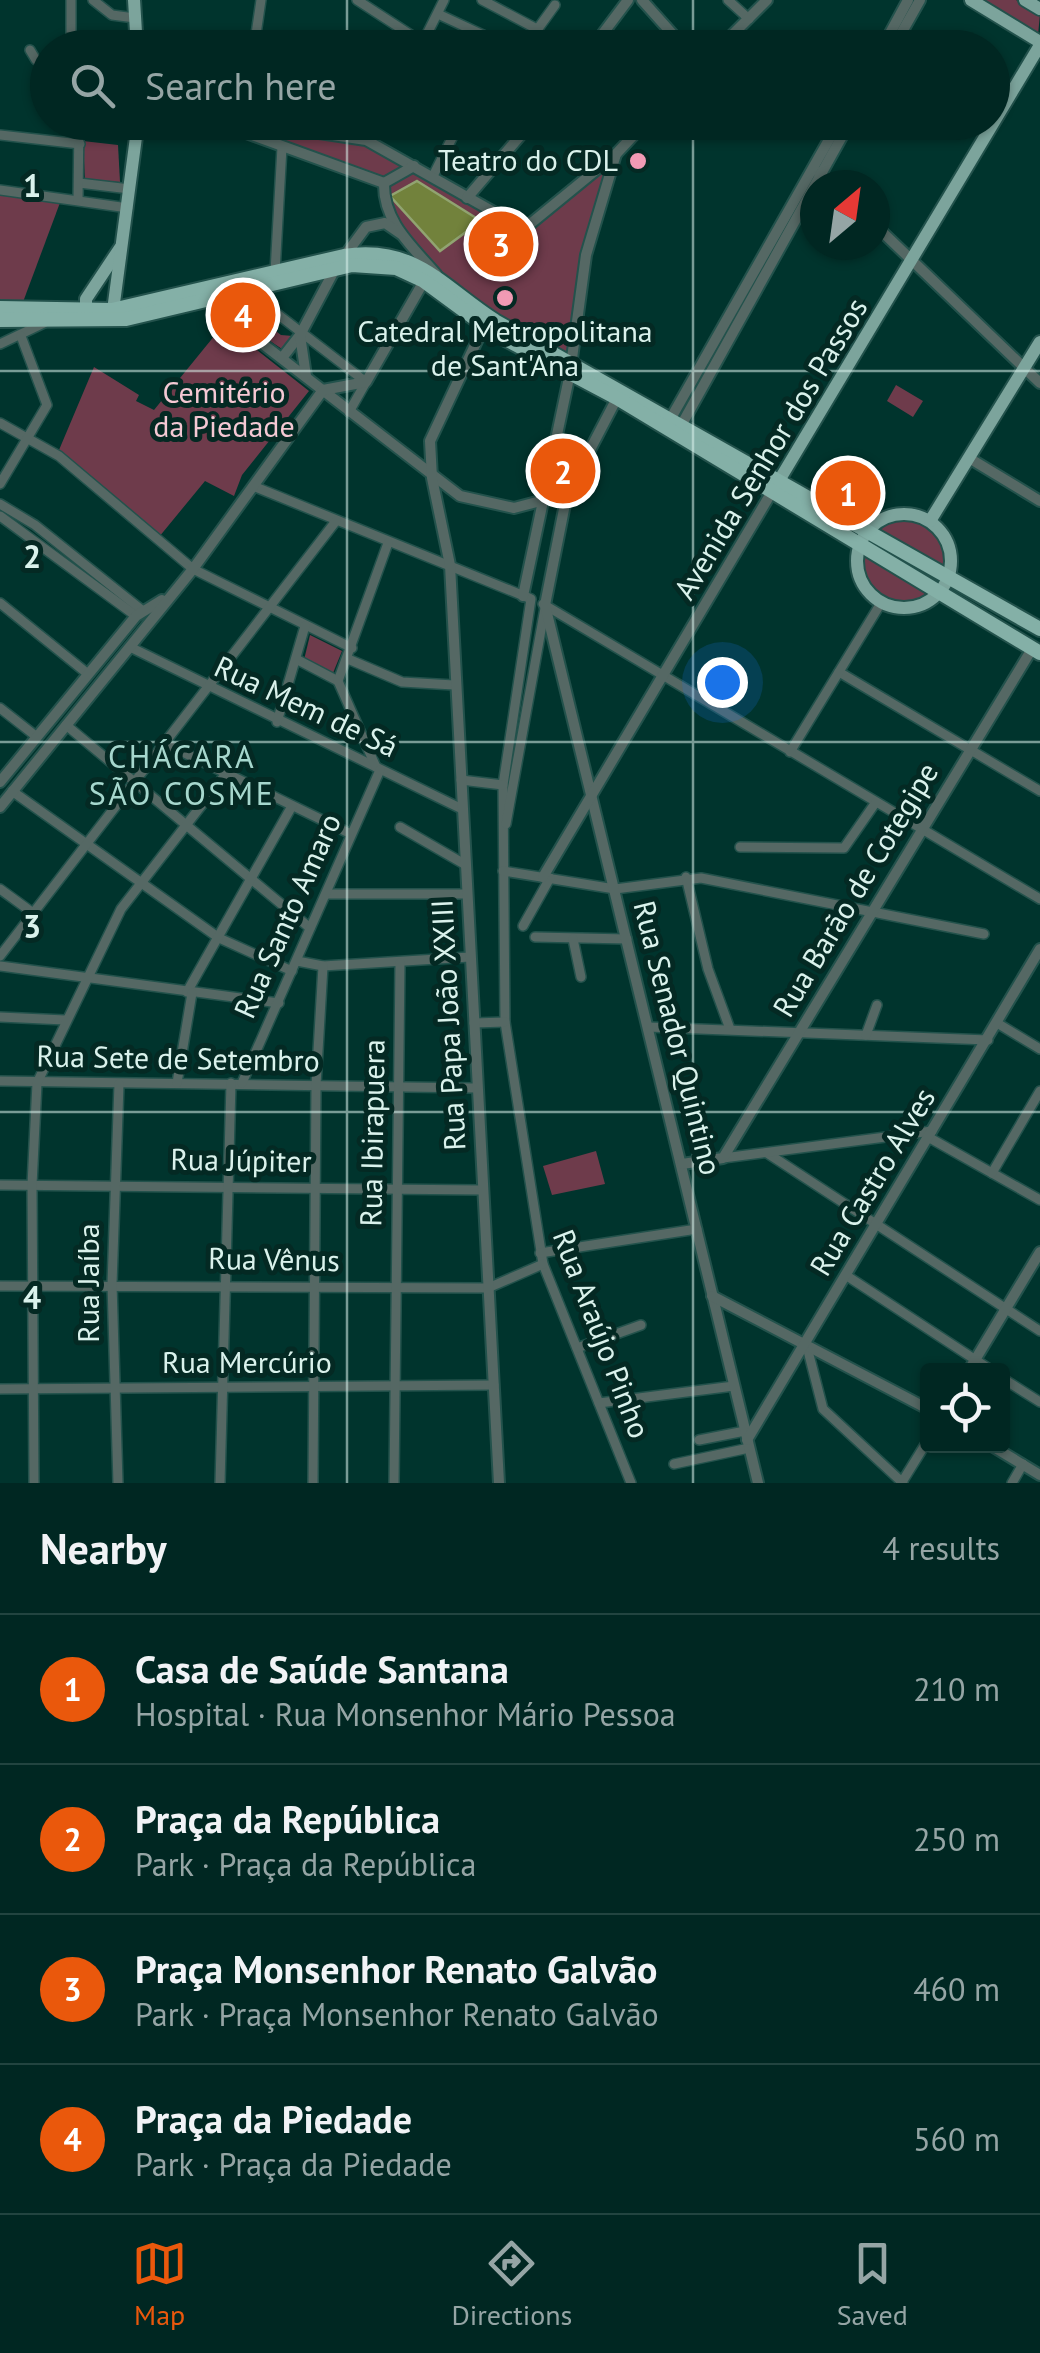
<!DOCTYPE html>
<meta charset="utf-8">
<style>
body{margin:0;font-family:"PT Sans",sans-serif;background:#0e332f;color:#f1f3f6}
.controls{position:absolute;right:30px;bottom:30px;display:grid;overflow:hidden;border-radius:10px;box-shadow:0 2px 8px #0004}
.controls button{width:90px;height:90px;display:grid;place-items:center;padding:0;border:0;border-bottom:2px solid #224440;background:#002722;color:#f1f3f6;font:50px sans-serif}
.compass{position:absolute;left:800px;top:170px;width:90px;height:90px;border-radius:50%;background:#002722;box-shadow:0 2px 8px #0004;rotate:29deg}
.you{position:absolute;left:722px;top:682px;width:35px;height:35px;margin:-25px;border:8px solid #fff;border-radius:50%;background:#1a73e8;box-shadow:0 0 0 15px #1a73e833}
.badge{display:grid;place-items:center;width:65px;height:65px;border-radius:50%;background:#ea580c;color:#fff;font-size:32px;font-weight:700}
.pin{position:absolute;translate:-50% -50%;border:5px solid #fff;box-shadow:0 2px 10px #0006}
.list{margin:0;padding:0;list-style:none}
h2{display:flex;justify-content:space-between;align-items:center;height:130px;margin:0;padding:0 40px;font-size:42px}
h2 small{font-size:32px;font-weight:400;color:#95a5a5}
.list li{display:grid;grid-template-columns:65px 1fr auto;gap:30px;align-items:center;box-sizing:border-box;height:150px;padding:0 40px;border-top:2px solid #224440}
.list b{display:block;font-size:38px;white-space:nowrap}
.list p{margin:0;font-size:32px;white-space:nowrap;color:#95a5a5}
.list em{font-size:32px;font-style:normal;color:#95a5a5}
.icon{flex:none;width:55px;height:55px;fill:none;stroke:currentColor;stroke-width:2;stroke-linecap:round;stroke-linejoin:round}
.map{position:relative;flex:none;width:1040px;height:1483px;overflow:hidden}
.search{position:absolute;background:#002722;box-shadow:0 2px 8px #0004;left:30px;right:30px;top:30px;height:110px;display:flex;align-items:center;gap:25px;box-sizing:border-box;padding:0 35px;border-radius:55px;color:#95a5a5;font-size:38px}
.sheet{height:730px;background:#002722}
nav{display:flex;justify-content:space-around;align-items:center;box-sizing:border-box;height:140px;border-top:2px solid #224440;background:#002722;font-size:28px;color:#95a5a5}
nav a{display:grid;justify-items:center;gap:5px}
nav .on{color:#ea580c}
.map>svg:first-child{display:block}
.green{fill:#6e3b4b}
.water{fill:#72823c;stroke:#91a471;stroke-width:2.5}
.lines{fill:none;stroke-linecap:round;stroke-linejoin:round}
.minor-casing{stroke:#23524c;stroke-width:12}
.tertiary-casing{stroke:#23524c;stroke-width:14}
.primary-casing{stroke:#23524c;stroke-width:16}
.trunk-casing{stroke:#23524c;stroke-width:18}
.minor{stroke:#556864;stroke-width:9}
.tertiary{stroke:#556864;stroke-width:10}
.primary{stroke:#7ca49c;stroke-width:12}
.trunk{stroke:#84b0a7;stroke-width:14}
.grid{fill:none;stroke:#daf2ec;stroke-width:2.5;stroke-opacity:0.55}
.poi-dot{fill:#f19ab4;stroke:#042923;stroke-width:4}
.labels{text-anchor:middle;stroke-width:10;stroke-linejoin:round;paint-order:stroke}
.poi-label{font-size:30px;fill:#daf2ec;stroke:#042923;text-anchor:end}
.park-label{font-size:30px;fill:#f5c9d4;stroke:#042923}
.street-label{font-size:30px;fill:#daf2ec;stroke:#042923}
.neighbourhood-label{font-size:32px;letter-spacing:2.5px;fill:#a6d7cd;stroke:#042923}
.grid-label{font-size:32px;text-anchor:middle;font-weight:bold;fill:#daf2ec;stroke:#042923;stroke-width:10;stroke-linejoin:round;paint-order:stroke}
</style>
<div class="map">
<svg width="1040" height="1483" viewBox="0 0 1040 1483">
<rect width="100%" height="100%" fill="#00342d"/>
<g class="green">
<polygon points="979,0 1016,0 1040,14 1038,35"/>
<path d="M216 123 351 136 521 229 616 154 577 293 566 355C492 317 404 270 385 183Z"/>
<polygon points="83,141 118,145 120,182 85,180"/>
<polygon points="0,190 61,200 23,302 0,300"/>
<polygon points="233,298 281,335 293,336 282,349 215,304"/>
<polygon points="224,324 309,391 242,475 234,496 205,481 159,537 59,450 94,367 139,395 136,401 154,410"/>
<polygon points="896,385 923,401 913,417 887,401"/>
<polygon points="558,437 588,448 567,494 542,498"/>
<circle cx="904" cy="561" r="47"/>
<polygon points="310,635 342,651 333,673 304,660"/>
<polygon points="596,1151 605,1184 552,1195 543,1166"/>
</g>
<polygon class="water" points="417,181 481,221 440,251 390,196"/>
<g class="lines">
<defs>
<g id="minor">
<polyline points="71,0 71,48"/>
<polyline points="93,0 112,15 135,18"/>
<polyline points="357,0 431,48"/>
<polyline points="482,0 537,29"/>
<polyline points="728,0 749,19"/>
<polyline points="438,14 511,48"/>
<polyline points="423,42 444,0"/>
<polyline points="254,48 261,0"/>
<polyline points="524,48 555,5"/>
<polyline points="30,50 36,60 48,63"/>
<polyline points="0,135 80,144"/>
<polyline points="433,176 460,122"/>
<polyline points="79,183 130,189"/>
<polyline points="0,190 128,208"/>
<polyline points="78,200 79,122"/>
<polyline points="275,272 282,147"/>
<polyline points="246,290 366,382 349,412"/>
<polyline points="0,344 44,323"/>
<polyline points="0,423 59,456 193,569 352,648"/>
<polyline points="0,484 47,405 21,336"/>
<polyline points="253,486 529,598"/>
<polyline points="0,504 35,525 143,611"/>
<polyline points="0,516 136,616"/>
<polyline points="531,599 503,785 505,1022 543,1264 631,1483"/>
<polyline points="0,603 88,674"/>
<polyline points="543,604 1040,899"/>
<polyline points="130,647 462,809"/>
<polyline points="296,659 338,681"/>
<polyline points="348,659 402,682 454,685"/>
<polyline points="839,672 1040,791"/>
<polyline points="0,708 37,737"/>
<polyline points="277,722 305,626"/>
<polyline points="66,725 310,928"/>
<polyline points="166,744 351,834"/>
<polyline points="790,752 881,603"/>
<polyline points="376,767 338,681 388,543"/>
<polyline points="461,780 503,785"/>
<polyline points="12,791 219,938 292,971"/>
<polyline points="506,824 545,608"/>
<polyline points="400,827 466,865"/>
<polyline points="740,847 844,848 876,802"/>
<polyline points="503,871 615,889 701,878 984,934"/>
<polyline points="686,877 708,969 730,1029"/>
<polyline points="0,889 33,913"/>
<polyline points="326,894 467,894"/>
<polyline points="523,926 550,878"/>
<polyline points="535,937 627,939"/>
<polyline points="573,939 581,977"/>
<polyline points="0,956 336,521"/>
<polyline points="297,961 323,966 470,957"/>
<polyline points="0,966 279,1003"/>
<polyline points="187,992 292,806"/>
<polyline points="0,1017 65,1020"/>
<polyline points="474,1023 505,1022"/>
<polyline points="997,1023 1040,1049"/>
<polyline points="648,1027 988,1040"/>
<polyline points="866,1035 877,1005"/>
<polyline points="0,1081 475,1088"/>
<polyline points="177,1083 192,993"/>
<polyline points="242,1083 380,770"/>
<polyline points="928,1137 1040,1200"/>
<polyline points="767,1153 1040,1331"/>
<polyline points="723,1158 932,1131"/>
<polyline points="992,1173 1040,1091"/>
<polyline points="0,1185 482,1190"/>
<polyline points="540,1253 697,1229"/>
<polyline points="847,1276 991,1370"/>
<polyline points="0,1286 488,1288 543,1264"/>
<polyline points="806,1343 823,1409 903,1483"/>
<polyline points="577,1348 641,1325"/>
<polyline points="1002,1378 1040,1402"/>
<polyline points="0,1389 494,1385"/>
<polyline points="599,1403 734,1386"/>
<polyline points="699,1440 745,1431"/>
<polyline points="674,1464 749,1448"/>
<polyline points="902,1482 928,1440"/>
<polyline points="34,1483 32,1185 37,1083 121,909 225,775"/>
<polyline points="118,1483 112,1284 119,1084"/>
<polyline points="220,1483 231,1083"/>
<polyline points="313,1483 316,1085 323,966"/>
<polyline points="394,1483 400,963"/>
<polyline points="1012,1483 1023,1464"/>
</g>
<g id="tertiary">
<polyline points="642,0 685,48"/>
<polyline points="592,48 628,0"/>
<polyline points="719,48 767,0"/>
<polyline points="882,48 908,0"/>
<polyline points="893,48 920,0"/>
<polyline points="216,122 384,183"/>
<polyline points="246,122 366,140 524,229 617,153 646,122"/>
<path d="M414 166 384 183C383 222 412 246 436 274"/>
<polyline points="818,172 832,185"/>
<polyline points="467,198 532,122"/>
<polyline points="875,225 1040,383"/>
<polyline points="207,301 460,496 514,508 567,494"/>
<polyline points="484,326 430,441 432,478 450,565 499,1483"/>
<polyline points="282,358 300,335"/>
<polyline points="306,376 300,335 335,269 366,227 385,223 401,234"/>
<polyline points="617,398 567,494 545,605 758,1483"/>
<polyline points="671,418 839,122"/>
<polyline points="682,424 850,122"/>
<polyline points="969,458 1040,501"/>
<polyline points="523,596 570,373 586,255 616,154"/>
<polyline points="0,782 136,616 162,600"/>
<polyline points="0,807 193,569 323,390 366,382 424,281"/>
<polyline points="543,877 773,490"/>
<polyline points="682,1164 723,1158 1032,649"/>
<polyline points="712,1296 928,1409"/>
<polyline points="969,1370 1040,1252"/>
<polyline points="747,1440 1040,949"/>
<polyline points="992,1446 1040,1475"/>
</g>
<g id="primary">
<polyline points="134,0 137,48"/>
<polyline points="971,0 1040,42"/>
<polyline points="1025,0 1040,9"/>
<polyline points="86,317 86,299 120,248"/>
<polyline points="112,318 138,122"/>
<polyline points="774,489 1040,45"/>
<circle cx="904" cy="561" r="47"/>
<polyline points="930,521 1040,342"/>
</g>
<g id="trunk">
<path d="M0 308 112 310 344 256C415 245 442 287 495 321L1040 629"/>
<polyline points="0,320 126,319 352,265 396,268 424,281 496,334 617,398 1040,653"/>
</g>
</defs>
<use href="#minor" class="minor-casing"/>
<use href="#tertiary" class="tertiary-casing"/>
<use href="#primary" class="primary-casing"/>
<use href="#trunk" class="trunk-casing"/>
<use href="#minor" class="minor"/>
<use href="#tertiary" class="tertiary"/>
<use href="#primary" class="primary"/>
<use href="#trunk" class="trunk"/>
</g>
<path class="grid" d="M347 0V48M693 0V48M347 122V1483M693 122V1483M0 371H1040M0 742H1040M0 1112H1040"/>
<g class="poi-dot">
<circle cx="638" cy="161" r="10"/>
<circle cx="505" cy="298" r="10"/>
</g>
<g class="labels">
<g class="poi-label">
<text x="618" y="171">Teatro do CDL</text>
<text x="505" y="342" text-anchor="middle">Catedral Metropolitana<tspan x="505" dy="34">de Sant'Ana</tspan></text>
</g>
<g class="park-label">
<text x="224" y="403">Cemitério<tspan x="224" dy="34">da Piedade</tspan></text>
</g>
<g class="street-label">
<text transform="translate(771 449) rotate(-59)" y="10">Avenida Senhor dos Passos</text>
<text transform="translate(306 707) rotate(25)" y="10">Rua Mem de Sá</text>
<text transform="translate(856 890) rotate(-59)" y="10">Rua Barão de Cotegipe</text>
<text transform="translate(288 916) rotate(-66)" y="10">Rua Santo Amaro</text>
<text transform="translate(449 1025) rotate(-93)" y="10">Rua Papa João XXIII</text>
<text transform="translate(677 1038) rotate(76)" y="10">Rua Senador Quintino</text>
<text transform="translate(178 1059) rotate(1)" y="10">Rua Sete de Setembro</text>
<text transform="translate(373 1133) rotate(-89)" y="10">Rua Ibirapuera</text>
<text transform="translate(241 1161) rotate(1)" y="10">Rua Júpiter</text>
<text transform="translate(873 1182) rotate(-59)" y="10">Rua Castro Alves</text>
<text transform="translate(274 1260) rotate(1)" y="10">Rua Vênus</text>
<text transform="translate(89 1283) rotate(-90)" y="10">Rua Jaíba</text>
<text transform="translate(601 1334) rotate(69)" y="10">Rua Araújo Pinho</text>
<text x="247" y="1373">Rua Mercúrio</text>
</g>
<g class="neighbourhood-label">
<text x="182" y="768">CHÁCARA<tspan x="182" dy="37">SÃO COSME</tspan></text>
</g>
</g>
<g class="grid-label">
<text x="32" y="197">1</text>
<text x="32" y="568">2</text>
<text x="32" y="938">3</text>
<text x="32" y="1309">4</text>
</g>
</svg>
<div class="controls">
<button><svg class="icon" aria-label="locate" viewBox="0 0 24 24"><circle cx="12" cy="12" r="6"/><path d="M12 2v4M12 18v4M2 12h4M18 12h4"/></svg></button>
</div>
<svg class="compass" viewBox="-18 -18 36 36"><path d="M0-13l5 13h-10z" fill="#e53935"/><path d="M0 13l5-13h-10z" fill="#95a5a5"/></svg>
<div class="you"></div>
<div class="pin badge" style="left:848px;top:493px">1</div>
<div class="pin badge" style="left:563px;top:471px">2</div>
<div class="pin badge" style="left:501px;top:244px">3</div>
<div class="pin badge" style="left:243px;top:315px">4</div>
<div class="search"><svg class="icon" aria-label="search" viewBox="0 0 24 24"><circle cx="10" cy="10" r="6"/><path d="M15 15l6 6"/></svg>Search here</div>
</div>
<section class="sheet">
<h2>Nearby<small>4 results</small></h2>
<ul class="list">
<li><span class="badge">1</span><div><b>Casa de Saúde Santana</b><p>Hospital · Rua Monsenhor Mário Pessoa</p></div><em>210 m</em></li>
<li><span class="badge">2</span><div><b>Praça da República</b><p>Park · Praça da República</p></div><em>250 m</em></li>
<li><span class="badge">3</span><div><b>Praça Monsenhor Renato Galvão</b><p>Park · Praça Monsenhor Renato Galvão</p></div><em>460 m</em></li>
<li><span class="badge">4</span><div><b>Praça da Piedade</b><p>Park · Praça da Piedade</p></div><em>560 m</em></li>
</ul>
</section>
<nav>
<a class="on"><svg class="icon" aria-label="map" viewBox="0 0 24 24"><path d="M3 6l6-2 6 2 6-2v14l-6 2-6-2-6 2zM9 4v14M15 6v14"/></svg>Map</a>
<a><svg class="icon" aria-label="directions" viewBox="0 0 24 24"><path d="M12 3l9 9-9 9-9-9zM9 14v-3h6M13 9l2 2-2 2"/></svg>Directions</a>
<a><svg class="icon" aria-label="saved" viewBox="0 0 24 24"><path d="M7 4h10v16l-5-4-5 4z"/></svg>Saved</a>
</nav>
